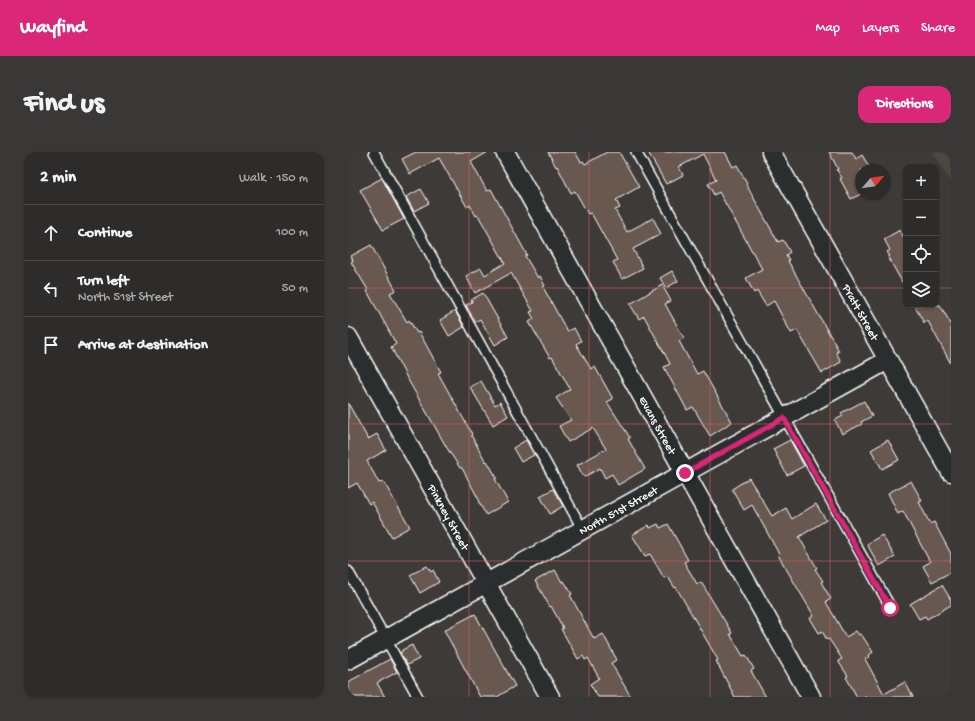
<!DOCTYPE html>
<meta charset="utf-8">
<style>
body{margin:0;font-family:"Gochi Hand",sans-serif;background:#3a3836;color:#f1f3f6}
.controls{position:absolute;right:12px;top:12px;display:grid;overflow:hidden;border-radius:8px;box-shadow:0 1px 3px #0004}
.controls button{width:36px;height:36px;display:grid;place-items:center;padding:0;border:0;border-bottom:1px solid #494847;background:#2e2c2a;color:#f1f3f6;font:20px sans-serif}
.compass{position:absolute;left:507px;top:12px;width:36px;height:36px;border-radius:50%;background:#2e2c2a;box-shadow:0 1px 3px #0004;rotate:61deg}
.stop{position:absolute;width:12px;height:12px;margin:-9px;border:3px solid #db2777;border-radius:50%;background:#fff}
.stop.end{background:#db2777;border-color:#fff;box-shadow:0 1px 4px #0008}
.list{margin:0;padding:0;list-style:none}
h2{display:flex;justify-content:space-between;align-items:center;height:52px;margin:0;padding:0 16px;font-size:17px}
h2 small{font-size:13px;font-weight:400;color:#a7a7a8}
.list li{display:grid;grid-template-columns:26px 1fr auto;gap:12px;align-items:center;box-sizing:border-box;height:56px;padding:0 16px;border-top:1px solid #494847}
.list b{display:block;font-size:15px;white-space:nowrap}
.list p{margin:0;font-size:13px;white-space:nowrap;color:#a7a7a8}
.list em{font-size:13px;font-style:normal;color:#a7a7a8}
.icon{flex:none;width:22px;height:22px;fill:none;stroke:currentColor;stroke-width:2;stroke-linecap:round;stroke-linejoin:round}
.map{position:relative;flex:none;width:603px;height:545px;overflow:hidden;border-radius:12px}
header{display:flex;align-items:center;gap:24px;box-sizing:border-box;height:56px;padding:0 20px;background:#db2777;color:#fff}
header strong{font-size:19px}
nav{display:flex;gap:22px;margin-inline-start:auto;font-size:14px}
.intro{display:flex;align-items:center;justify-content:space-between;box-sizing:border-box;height:96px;padding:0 24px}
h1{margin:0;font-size:28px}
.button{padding:10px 18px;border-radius:12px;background:#db2777;color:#fff;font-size:14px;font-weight:700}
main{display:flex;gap:24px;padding:0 24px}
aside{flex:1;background:#2e2c2a;border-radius:12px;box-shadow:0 1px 3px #0004}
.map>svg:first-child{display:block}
.built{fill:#4e4743}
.building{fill:#685950;stroke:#fff}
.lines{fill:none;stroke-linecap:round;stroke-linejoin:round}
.service-casing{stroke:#fff;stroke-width:12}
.minor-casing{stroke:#fff;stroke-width:21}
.service{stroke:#2a2d2e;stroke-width:9}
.minor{stroke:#2a2d2e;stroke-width:18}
.route{stroke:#db2777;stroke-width:5}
.grid{fill:none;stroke:#e05e5e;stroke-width:1;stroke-opacity:0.55}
.labels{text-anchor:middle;stroke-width:3;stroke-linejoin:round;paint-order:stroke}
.street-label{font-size:12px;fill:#fff;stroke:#2a2d2e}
</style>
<header>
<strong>Wayfind</strong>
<nav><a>Map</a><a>Layers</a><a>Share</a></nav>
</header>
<div class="intro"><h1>Find us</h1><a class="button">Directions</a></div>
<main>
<aside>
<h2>2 min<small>Walk · 150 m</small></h2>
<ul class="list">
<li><svg class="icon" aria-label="ahead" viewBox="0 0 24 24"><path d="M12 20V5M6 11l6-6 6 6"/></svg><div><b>Continue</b></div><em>100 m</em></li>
<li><svg class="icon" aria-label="left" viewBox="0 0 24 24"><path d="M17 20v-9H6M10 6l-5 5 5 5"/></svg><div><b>Turn left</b><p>North 51st Street</p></div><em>50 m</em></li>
<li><svg class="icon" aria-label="arrive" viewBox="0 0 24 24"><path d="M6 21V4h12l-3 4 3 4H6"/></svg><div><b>Arrive at destination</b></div></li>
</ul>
</aside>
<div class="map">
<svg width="603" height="545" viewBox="0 0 603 545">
<rect width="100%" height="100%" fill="#3d3a38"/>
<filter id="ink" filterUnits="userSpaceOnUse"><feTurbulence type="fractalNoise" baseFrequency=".025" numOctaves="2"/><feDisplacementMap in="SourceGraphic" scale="8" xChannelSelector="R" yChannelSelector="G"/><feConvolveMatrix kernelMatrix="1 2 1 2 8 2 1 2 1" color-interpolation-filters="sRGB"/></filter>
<g filter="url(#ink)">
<polygon class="built" points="585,0 603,0 603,31"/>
<g class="building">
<polygon points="68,0 140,0 123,10 139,39 143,37 179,103 177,104 190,126 192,124 197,134 195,135 219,179 226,176 233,189 228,192 243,217 247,215 265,247 259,250 279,281 282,286 280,287 297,317 270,333 264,322 257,326 252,316 236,325 229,313 258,297 245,276 220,290 211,274 223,268 208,246 222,237 204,205 202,206 181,170 186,167 182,160 185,159 163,121 127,141 118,124 133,116 137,123 157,111 130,63 128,64 122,53 119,55 91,6 62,22 54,7"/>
<polygon points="200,0 227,0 233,10 235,9 237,12 259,0 271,0 291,35 268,48 272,56 267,58 279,80 305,66 313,82 285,97 295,116 274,127 265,110 269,108 243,61 240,62 227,39 223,41 209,14 208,15"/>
<polygon points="300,0 377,0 385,15 389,13 399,31 398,32 430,90 435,88 442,100 438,103 441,108 440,109 491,199 488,200 493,210 474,221 449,178 443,181 426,149 418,154 409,139 406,141 398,126 414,117 371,40 366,43 360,32 368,28 355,2 331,15 335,23 318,32"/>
<polygon points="481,0 504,0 508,7 514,3 523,18 513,18 513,42 503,47 492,27 494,26 489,18 488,18 490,17"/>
<polygon points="34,26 56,67 35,78 12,38"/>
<polygon points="73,37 81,51 66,59 58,45"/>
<polygon points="552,78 558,90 558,137 540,105 542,104 539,100 542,98 536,87"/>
<polygon points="23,93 48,138 42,141 59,170 61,168 69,181 71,180 93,220 90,221 124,282 123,283 138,310 139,309 149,326 147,327 160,350 138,363 130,349 131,348 114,316 112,316 99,296 59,226 43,195 48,192 19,139 20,138 3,110 5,109 3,104"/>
<polygon points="324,119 330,129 318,136 312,126"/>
<polygon points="314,133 323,149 317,152 336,186 331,189 349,222 355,219 384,270 362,284 345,255 339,258 316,215 322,212 319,206 296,164 291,167 282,152"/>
<polygon points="135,141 160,185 147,193 132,167 127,170 118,153 124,150 123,148"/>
<polygon points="566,153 592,153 603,172 603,212 580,169 576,171"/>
<polygon points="107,159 116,175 101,184 92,168"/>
<polygon points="133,229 147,253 152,250 160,264 145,273 122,235"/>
<polygon points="516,249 524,264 513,270 514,272 494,282 487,268 495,264 493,261"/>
<polygon points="0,251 20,287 29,282 38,298 19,309 31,331 35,329 62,375 44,385 24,350 21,352 9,331 0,336"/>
<polygon points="178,288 186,303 173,310 165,296"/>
<polygon points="442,288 456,314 439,323 425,297"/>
<polygon points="540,288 551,308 534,317 523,298"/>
<polygon points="401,326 424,364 438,356 444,367 468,352 478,368 451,385 469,416 467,417 475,429 473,430 483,447 478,450 498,485 508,479 511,483 513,482 525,500 521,503 522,505 517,507 536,542 557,530 565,545 509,545 498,525 500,524 490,509 494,507 481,487 479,488 474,479 471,481 462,466 466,464 430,403 431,402 404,353 396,358 384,337"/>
<polygon points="563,329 574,349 571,350 582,372 586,370 603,402 603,420 584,430 575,414 582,410 555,359 550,362 540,341"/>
<polygon points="205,337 215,354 202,362 192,344"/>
<polygon points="310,372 312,376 320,372 340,408 336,410 349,432 353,430 384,481 382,482 395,504 398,503 406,517 403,519 418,545 387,545 368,509 370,508 328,435 327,436 320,425 316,426 302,402 297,404 284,383 301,373 302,376"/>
<polygon points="534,383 547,405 531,414 519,392"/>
<polygon points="79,414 83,420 85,418 91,430 72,441 62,423"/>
<polygon points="207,418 214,430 216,429 224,442 222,443 246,487 255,482 269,508 263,511 283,545 250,545 242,532 251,526 240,506 237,508 235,504 230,507 213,477 215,476 203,454 202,455 187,429"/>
<polygon points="594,433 603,448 603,453 579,467 577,464 571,467 562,452"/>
<polygon points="127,462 167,534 149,545 132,545 96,478"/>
<polygon points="64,493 71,507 59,513 52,501 54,500 54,498"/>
<polygon points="42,507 49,520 29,531 37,545 0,545 0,530"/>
</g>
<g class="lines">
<defs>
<g id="service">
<polyline points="26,0 235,378"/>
<polyline points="288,0 543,456"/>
<polyline points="0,419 70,545"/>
</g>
<g id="minor">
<polyline points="157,0 463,545"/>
<polyline points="423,0 603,320"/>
<polyline points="0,185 202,545"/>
<polyline points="0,508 540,208"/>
</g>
</defs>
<use href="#service" class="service-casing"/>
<use href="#minor" class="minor-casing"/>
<use href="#service" class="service"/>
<use href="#minor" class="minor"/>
</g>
</g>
<g class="lines" filter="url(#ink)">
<polyline class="route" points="337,321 436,266 542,456"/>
</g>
<path class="grid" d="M121 0V545M241 0V545M362 0V545M482 0V545M0 136H558M588 136H603M0 272H603M0 409H603"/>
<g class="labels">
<g class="street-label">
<text transform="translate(513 160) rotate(61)" y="4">Pratt Street</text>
<text transform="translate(310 273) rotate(61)" y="4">Evans Street</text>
<text transform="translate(270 358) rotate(-29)" y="4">North 51st Street</text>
<text transform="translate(101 365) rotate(61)" y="4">Pinkney Street</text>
</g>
</g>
</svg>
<div class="controls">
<button>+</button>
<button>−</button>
<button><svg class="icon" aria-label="locate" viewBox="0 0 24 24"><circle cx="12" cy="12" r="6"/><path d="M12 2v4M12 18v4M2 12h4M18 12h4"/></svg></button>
<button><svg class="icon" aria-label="layers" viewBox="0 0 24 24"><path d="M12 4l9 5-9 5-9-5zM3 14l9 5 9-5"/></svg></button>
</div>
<svg class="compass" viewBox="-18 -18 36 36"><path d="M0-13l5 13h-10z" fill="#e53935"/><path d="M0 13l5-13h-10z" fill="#a7a7a8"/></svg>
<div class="stop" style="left:542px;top:456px"></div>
<div class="stop end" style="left:337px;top:321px"></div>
</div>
</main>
